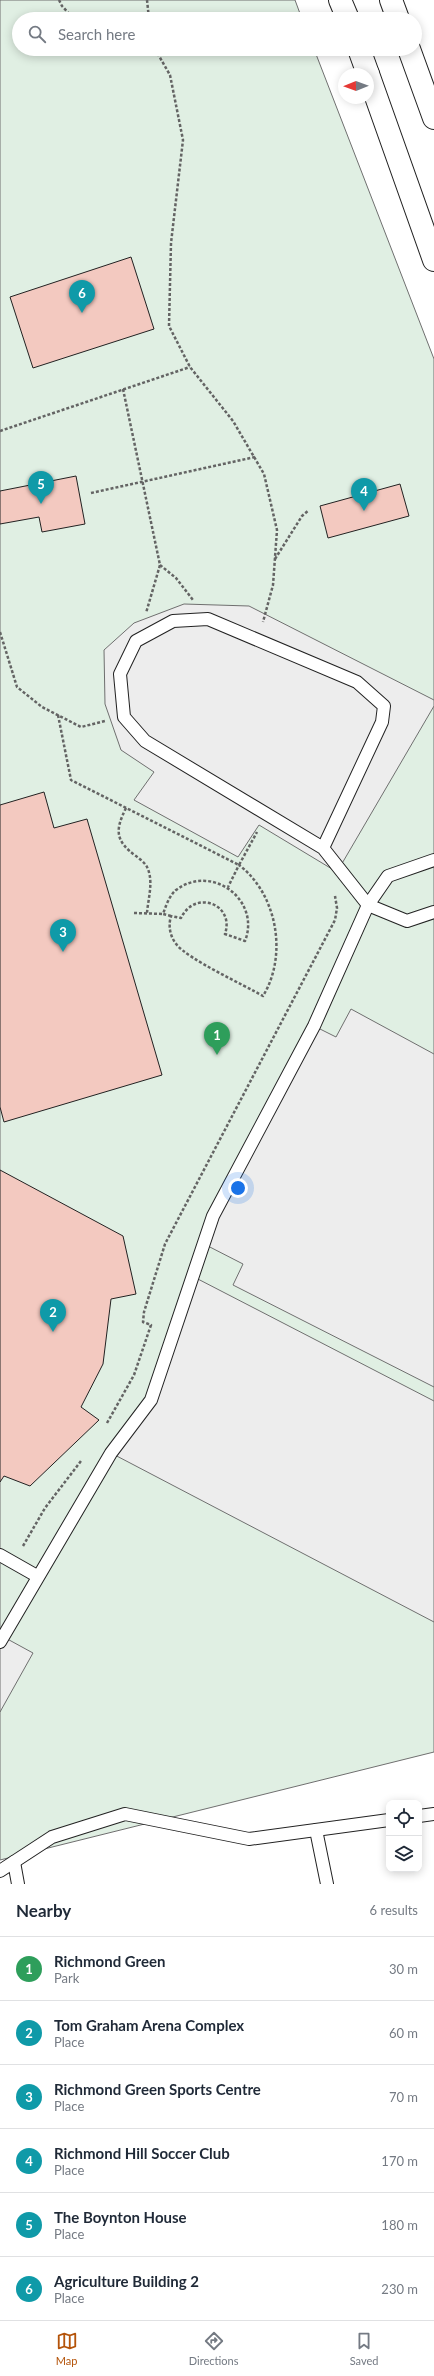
<!DOCTYPE html>
<style>
body{margin:0;font-family:Lato,sans-serif;background:#f6f6f7;color:#1f2937}
.controls{position:absolute;right:12px;bottom:12px;display:grid;overflow:hidden;border-radius:8px;box-shadow:0 2px 10px #0003}
.controls button{width:36px;height:36px;display:grid;place-items:center;padding:0;border:0;border-bottom:1px solid #e0e1e3;background:#fff;color:#1f2937;font:20px sans-serif}
.compass{position:absolute;left:338px;top:68px;width:36px;height:36px;border-radius:50%;background:#fff;box-shadow:0 2px 10px #0003;rotate:269deg}
.you{position:absolute;left:238px;top:1188px;width:14px;height:14px;margin:-10px;border:3px solid #fff;border-radius:50%;background:#1a73e8;box-shadow:0 0 0 6px #1a73e833}
.badge{display:grid;place-items:center;width:26px;height:26px;border-radius:50%;background:#b45309;color:#fff;font-size:13px;font-weight:700}
.pin{position:absolute;translate:-50% -33px;filter:drop-shadow(0 1px 2px #0008)}
.pin::after{content:'';position:absolute;top:21px;width:14px;height:12px;background:inherit;clip-path:polygon(0 0,100% 0,50% 100%)}
.list{margin:0;padding:0;list-style:none}
h2{display:flex;justify-content:space-between;align-items:center;height:52px;margin:0;padding:0 16px;font-size:17px}
h2 small{font-size:13px;font-weight:400;color:#747a83}
.list li{display:grid;grid-template-columns:26px 1fr auto;gap:12px;align-items:center;box-sizing:border-box;height:64px;padding:0 16px;border-top:1px solid #e0e1e3}
.list b{display:block;font-size:15px;white-space:nowrap}
.list p{margin:0;font-size:13px;white-space:nowrap;color:#747a83}
.list em{font-size:13px;font-style:normal;color:#747a83}
.icon{flex:none;width:22px;height:22px;fill:none;stroke:currentColor;stroke-width:2;stroke-linecap:round;stroke-linejoin:round}
.map{position:relative;flex:none;width:434px;height:1884px;overflow:hidden}
.search{position:absolute;background:#fff;box-shadow:0 2px 10px #0003;left:12px;right:12px;top:12px;height:44px;display:flex;align-items:center;gap:10px;box-sizing:border-box;padding:0 14px;border-radius:22px;color:#747a83;font-size:15px}
.sheet{height:436px;background:#fff}
nav{display:flex;justify-content:space-around;align-items:center;box-sizing:border-box;height:56px;border-top:1px solid #e0e1e3;background:#fff;font-size:11px;color:#747a83}
nav a{display:grid;justify-items:center;gap:2px}
nav .on{color:#b45309}
.map>svg:first-child{display:block}
.green{fill:#e0efe3;stroke:#6f6f6f}
.parking{fill:#ededed;stroke:#6f6f6f}
.building{fill:#f3c9c0;stroke:#222}
.lines{fill:none;stroke-linecap:round;stroke-linejoin:round}
.service-casing{stroke:#222;stroke-width:14}
.secondary-casing{stroke:#222;stroke-width:24}
.path{stroke:#646464;stroke-width:2.5;stroke-dasharray:3 2;stroke-linecap:butt}
.service{stroke:#fff;stroke-width:12}
.secondary{stroke:#fff;stroke-width:22}
</style>
<div class="map">
<svg width="434" height="1884" viewBox="0 0 434 1884">
<rect width="100%" height="100%" fill="#fff"/>
<polygon class="green" points="0,0 295,0 302,19 19,19 19,49 314,49 434,359 434,1752 0,1860"/>
<g class="parking">
<polygon points="184,604 249,606 434,700 434,706 337,872 259,825 238,857 134,800 154,772 121,750 105,704 104,650 134,623"/>
<polygon points="351,1009 434,1054 434,1387 233,1285 243,1264 204,1244 314,1026 336,1037"/>
<polygon points="194,1277 434,1401 434,1622 111,1453 151,1400"/>
<polygon points="0,1635 33,1653 0,1712"/>
</g>
<g class="building">
<polygon points="131,257 154,329 33,368 10,297"/>
<polygon points="76,476 85,524 42,532 39,517 0,524 0,491"/>
<polygon points="400,484 409,516 328,538 320,506"/>
<polygon points="44,792 54,828 87,819 162,1075 4,1122 0,1107 0,805"/>
<polygon points="0,1170 123,1236 136,1294 111,1299 103,1364 81,1407 99,1420 30,1486 4,1476 0,1482"/>
</g>
<g class="lines">
<defs>
<g id="service">
<polyline points="323,848 382,722 384,706 357,682 208,619 173,621 136,641 120,674 124,717 145,741 323,848 368,905 407,921 434,912"/>
<polyline points="0,1555 37,1576"/>
<polyline points="0,1642 111,1453 151,1400 213,1216 314,1026 368,905 388,876 434,860"/>
<polyline points="419,1816 434,1814"/>
<polyline points="316,1830 327,1884"/>
<polyline points="14,1862 18,1884"/>
<polyline points="0,1871 52,1837 125,1814 249,1839 389,1820"/>
</g>
<g id="secondary">
<polyline points="340,0 348,19"/>
<polyline points="391,0 398,19"/>
<polyline points="359,49 368,74"/>
<polyline points="409,49 434,118"/>
<polyline points="368,74 434,260"/>
</g>
</defs>
<use href="#service" class="service-casing"/>
<use href="#secondary" class="secondary-casing"/>
<g class="path">
<polyline points="59,0 62,6 74,19"/>
<polyline points="147,0 149,19"/>
<polyline points="155,49 170,75 183,140 171,243 169,326 190,367 233,421 264,474 277,530 273,585 263,622"/>
<polyline points="123,389 160,565 146,613"/>
<polyline points="0,431 190,367"/>
<polyline points="91,493 255,457"/>
<polyline points="275,559 302,516 309,510"/>
<polyline points="160,565 176,578 193,600"/>
<polyline points="0,632 17,687 42,707 81,727 105,721"/>
<polyline points="58,715 71,780 239,865 257,832"/>
<path d="M126 808C115 830 115 841 136 856 140 859 145 863 147 867 154 881 148 899 147 913"/>
<polyline points="134,913 163,914"/>
<path d="M171 916 163 914C166 906 169 896 176 890 212 863 261 900 245 941L225 934C235 904 195 889 181 918L171 916C168 926 170 937 177 945 188 959 244 985 263 996 288 955 277 894 239 865L228 887"/>
<polyline points="107,1423 134,1375 151,1325 143,1322 144,1312 165,1244 335,920 337,908 335,896"/>
<polyline points="23,1546 45,1508 81,1461"/>
</g>
<use href="#service" class="service"/>
<use href="#secondary" class="secondary"/>
</g>
</svg>
<div class="controls">
<button><svg class="icon" aria-label="locate" viewBox="0 0 24 24"><circle cx="12" cy="12" r="6"/><path d="M12 2v4M12 18v4M2 12h4M18 12h4"/></svg></button>
<button><svg class="icon" aria-label="layers" viewBox="0 0 24 24"><path d="M12 4l9 5-9 5-9-5zM3 14l9 5 9-5"/></svg></button>
</div>
<svg class="compass" viewBox="-18 -18 36 36"><path d="M0-13l5 13h-10z" fill="#e53935"/><path d="M0 13l5-13h-10z" fill="#747a83"/></svg>
<div class="you"></div>
<div class="pin badge" style="left:217px;top:1055px;background:#2e9e5b">1</div>
<div class="pin badge" style="left:53px;top:1332px;background:#0f9aa8">2</div>
<div class="pin badge" style="left:63px;top:952px;background:#0f9aa8">3</div>
<div class="pin badge" style="left:364px;top:511px;background:#0f9aa8">4</div>
<div class="pin badge" style="left:41px;top:504px;background:#0f9aa8">5</div>
<div class="pin badge" style="left:82px;top:313px;background:#0f9aa8">6</div>
<div class="search"><svg class="icon" aria-label="search" viewBox="0 0 24 24"><circle cx="10" cy="10" r="6"/><path d="M15 15l6 6"/></svg>Search here</div>
</div>
<section class="sheet">
<h2>Nearby<small>6 results</small></h2>
<ul class="list">
<li><span class="badge" style="background:#2e9e5b">1</span><div><b>Richmond Green</b><p>Park</p></div><em>30 m</em></li>
<li><span class="badge" style="background:#0f9aa8">2</span><div><b>Tom Graham Arena Complex</b><p>Place</p></div><em>60 m</em></li>
<li><span class="badge" style="background:#0f9aa8">3</span><div><b>Richmond Green Sports Centre</b><p>Place</p></div><em>70 m</em></li>
<li><span class="badge" style="background:#0f9aa8">4</span><div><b>Richmond Hill Soccer Club</b><p>Place</p></div><em>170 m</em></li>
<li><span class="badge" style="background:#0f9aa8">5</span><div><b>The Boynton House</b><p>Place</p></div><em>180 m</em></li>
<li><span class="badge" style="background:#0f9aa8">6</span><div><b>Agriculture Building 2</b><p>Place</p></div><em>230 m</em></li>
</ul>
</section>
<nav>
<a class="on"><svg class="icon" aria-label="map" viewBox="0 0 24 24"><path d="M3 6l6-2 6 2 6-2v14l-6 2-6-2-6 2zM9 4v14M15 6v14"/></svg>Map</a>
<a><svg class="icon" aria-label="directions" viewBox="0 0 24 24"><path d="M12 3l9 9-9 9-9-9zM9 14v-3h6M13 9l2 2-2 2"/></svg>Directions</a>
<a><svg class="icon" aria-label="saved" viewBox="0 0 24 24"><path d="M7 4h10v16l-5-4-5 4z"/></svg>Saved</a>
</nav>
